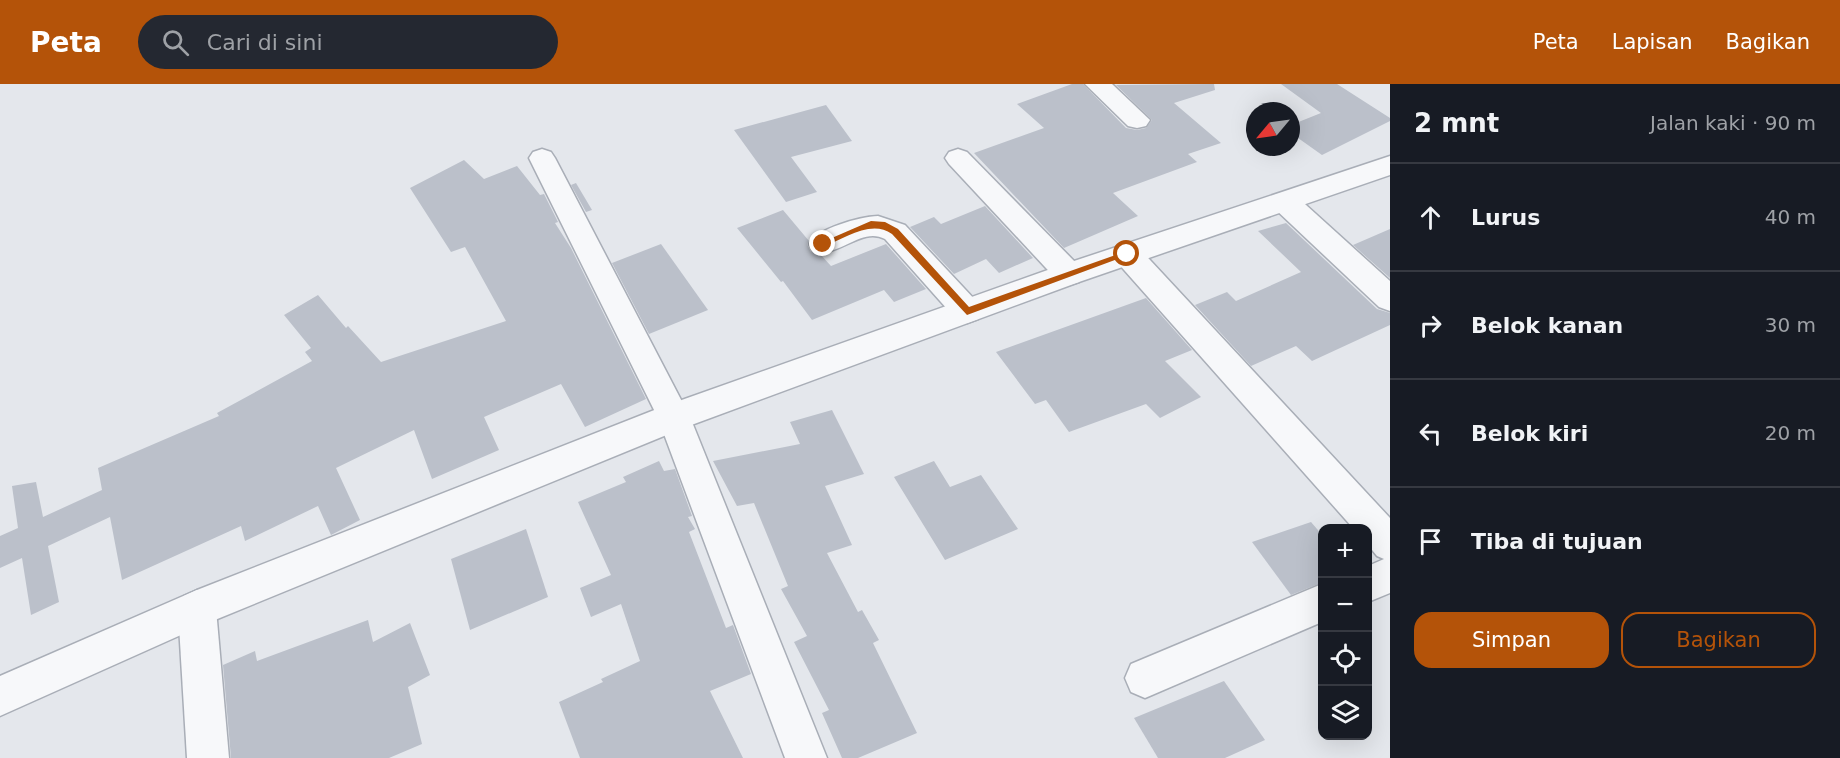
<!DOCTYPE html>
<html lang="id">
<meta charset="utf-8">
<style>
body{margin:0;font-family:"DejaVu Sans",sans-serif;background:#242831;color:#f1f3f6}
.controls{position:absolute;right:18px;bottom:18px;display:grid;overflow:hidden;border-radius:12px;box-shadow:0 6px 24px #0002}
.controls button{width:54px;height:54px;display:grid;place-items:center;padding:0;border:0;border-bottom:2px solid #363941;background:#171b24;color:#f1f3f6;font:30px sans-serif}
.compass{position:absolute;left:1246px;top:18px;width:54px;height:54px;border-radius:50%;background:#171b24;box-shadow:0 6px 24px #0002;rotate:241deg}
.stop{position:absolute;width:18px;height:18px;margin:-14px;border:4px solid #b45309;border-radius:50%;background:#fff}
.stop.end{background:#b45309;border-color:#fff;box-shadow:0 2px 6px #0008}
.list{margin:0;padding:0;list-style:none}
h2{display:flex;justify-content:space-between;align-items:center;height:78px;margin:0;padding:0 24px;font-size:26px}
h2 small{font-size:20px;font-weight:400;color:#9ea1a6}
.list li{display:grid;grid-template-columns:39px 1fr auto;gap:18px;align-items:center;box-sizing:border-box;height:108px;padding:0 24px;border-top:2px solid #363941}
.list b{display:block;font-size:22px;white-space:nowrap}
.list em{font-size:20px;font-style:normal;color:#9ea1a6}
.actions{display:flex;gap:12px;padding:18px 24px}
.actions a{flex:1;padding:14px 0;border:2px solid #b45309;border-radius:18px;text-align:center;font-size:21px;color:#b45309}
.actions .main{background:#b45309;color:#fff}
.icon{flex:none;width:33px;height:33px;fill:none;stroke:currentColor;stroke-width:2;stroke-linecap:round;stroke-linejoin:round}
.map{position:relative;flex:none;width:1390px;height:674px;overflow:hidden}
header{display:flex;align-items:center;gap:36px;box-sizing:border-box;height:84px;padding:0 30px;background:#b45309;color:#fff}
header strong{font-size:28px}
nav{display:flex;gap:33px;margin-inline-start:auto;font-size:21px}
.search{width:420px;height:54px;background:#242831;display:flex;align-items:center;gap:15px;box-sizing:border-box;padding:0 21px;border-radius:33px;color:#9ea1a6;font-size:22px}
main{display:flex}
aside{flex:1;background:#171b24}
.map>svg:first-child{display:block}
.building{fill:#bbc0ca}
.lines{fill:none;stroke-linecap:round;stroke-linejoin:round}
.minor-casing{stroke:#a9aeb7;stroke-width:3}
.tertiary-casing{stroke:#a9aeb7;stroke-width:3}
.minor{fill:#f7f8fa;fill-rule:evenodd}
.tertiary{fill:#f7f8fa;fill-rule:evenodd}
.route{fill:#b45309}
</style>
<header>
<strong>Peta</strong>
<div class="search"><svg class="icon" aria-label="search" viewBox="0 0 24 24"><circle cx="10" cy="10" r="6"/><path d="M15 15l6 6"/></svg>Cari di sini</div>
<nav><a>Peta</a><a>Lapisan</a><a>Bagikan</a></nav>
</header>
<main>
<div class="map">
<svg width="1390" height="674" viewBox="0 0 1390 674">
<rect width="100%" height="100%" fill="#e4e7ec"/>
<g class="building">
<polygon points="1072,0 1083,0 1126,44 1137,46 1146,44 1152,36 1116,1 1214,0 1215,6 1174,19 1221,59 1188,70 1197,78 1113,109 1138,132 1064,164 974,69 1044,44 1017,20"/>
<polygon points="1281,0 1337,0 1390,34 1390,37 1322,71 1291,49 1291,41 1321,29"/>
<polygon points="826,21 852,57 791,73 817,108 786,118 734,46"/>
<polygon points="464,76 484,95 517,82 540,111 544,110 558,138 555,139 571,164 646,315 585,343 561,300 484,333 499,366 432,395 414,346 336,384 360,436 331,451 318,422 245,457 241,442 122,496 110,433 48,462 59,518 31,531 22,474 0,484 0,452 18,444 12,402 36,398 43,433 102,406 98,384 219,332 217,329 312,277 305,268 311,264 284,231 318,211 346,244 348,242 381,278 506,237 465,163 451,168 410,104"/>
<polygon points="576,99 592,126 586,128 571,101"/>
<polygon points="985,122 1033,174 999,189 986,175 954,190 910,143 934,133 941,140"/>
<polygon points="783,126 809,157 807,160 811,168 820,170 831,182 886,160 926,205 894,218 884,206 812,236 783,197 781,198 737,144"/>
<polygon points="1286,139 1377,225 1390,229 1390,241 1312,277 1296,262 1251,282 1195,221 1227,208 1236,217 1301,188 1258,147"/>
<polygon points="1390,145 1390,194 1353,161"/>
<polygon points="661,160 708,226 649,250 612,179"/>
<polygon points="1146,214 1192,266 1165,277 1201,313 1160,334 1146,320 1069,348 1046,316 1035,320 996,268"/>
<polygon points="832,326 864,390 825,402 852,461 827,469 858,528 862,526 879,556 873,559 917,649 858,674 842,674 822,629 829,626 794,558 807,552 781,505 788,502 754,419 737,422 713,377 800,360 790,338"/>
<polygon points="659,377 664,387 675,385 692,432 688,433 695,445 689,448 726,544 733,541 751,590 710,607 743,674 580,674 559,618 603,598 601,595 640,577 621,520 591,533 580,504 611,491 578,418 626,398 623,393"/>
<polygon points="934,377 950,403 981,391 1018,445 945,476 894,393"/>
<polygon points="1311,438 1323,452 1323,498 1291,511 1252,458"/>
<polygon points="526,445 548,513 470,546 451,475"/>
<polygon points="368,536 373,558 410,539 430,591 408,603 422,660 389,674 231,674 223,581 255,567 257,577"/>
<polygon points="1224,597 1265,656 1225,674 1158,674 1134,634"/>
</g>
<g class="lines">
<defs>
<g id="minor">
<polygon points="1085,0 1112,0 1150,36 1146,42 1137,44 1128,42"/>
<polygon points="542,65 551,68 555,74 690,333 827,674 785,674 658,334 529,74 533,68"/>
<polygon points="958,65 967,68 1079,182 1084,190 1079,198 1069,201 1059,198 949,80 945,74 949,68"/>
<polygon points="1285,108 1295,111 1390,197 1390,227 1379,223 1275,125 1271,118 1275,111"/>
<path d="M878 132 905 141 978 219 982 227 978 235 967 239 956 235 885 155C861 142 838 175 813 167L809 160C818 144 859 133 878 132Z"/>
<polygon points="1127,159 1137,162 1390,434 1390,509 1368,518 1368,482 1384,475 1377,472 1368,461 1368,444 1353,444 1117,178 1113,170 1117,162"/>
<polygon points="1322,500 1322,538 1145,614 1131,608 1125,594 1131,580"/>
<polygon points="197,506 210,512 216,525 229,674 187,674 178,525 184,512"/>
</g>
<polygon id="tertiary" points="1390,72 1390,91 1079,198 686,343 210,538 0,632 0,592 197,506 662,323 1059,182"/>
</defs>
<use href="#minor" class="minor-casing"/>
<use href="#tertiary" class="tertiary-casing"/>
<use href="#minor" class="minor"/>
<use href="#tertiary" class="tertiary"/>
</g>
<path class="route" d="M871 137 885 138 898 145 969 223 1124 168 1131 170 967 231 892 150C871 135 844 155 823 163L818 160Z"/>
</svg>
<div class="controls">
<button>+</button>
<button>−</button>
<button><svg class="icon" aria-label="locate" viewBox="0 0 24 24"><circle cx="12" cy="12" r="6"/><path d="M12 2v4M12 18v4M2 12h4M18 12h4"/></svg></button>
<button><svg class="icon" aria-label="layers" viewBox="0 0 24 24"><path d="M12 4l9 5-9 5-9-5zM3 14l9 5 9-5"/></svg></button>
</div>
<svg class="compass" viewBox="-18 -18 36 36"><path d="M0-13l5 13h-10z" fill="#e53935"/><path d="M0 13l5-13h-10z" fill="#9ea1a6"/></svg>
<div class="stop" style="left:1127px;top:170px"></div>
<div class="stop end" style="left:823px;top:160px"></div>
</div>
<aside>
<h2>2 mnt<small>Jalan kaki · 90 m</small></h2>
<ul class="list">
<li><svg class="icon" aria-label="ahead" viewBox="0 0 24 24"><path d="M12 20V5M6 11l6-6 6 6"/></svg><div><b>Lurus</b></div><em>40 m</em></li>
<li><svg class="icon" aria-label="right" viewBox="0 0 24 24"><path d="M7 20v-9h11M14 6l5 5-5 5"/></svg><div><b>Belok kanan</b></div><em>30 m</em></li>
<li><svg class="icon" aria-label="left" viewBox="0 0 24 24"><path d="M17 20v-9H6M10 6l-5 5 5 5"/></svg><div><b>Belok kiri</b></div><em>20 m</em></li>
<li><svg class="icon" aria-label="arrive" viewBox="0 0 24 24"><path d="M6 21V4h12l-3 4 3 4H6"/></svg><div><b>Tiba di tujuan</b></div></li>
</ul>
<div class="actions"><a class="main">Simpan</a><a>Bagikan</a></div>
</aside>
</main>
